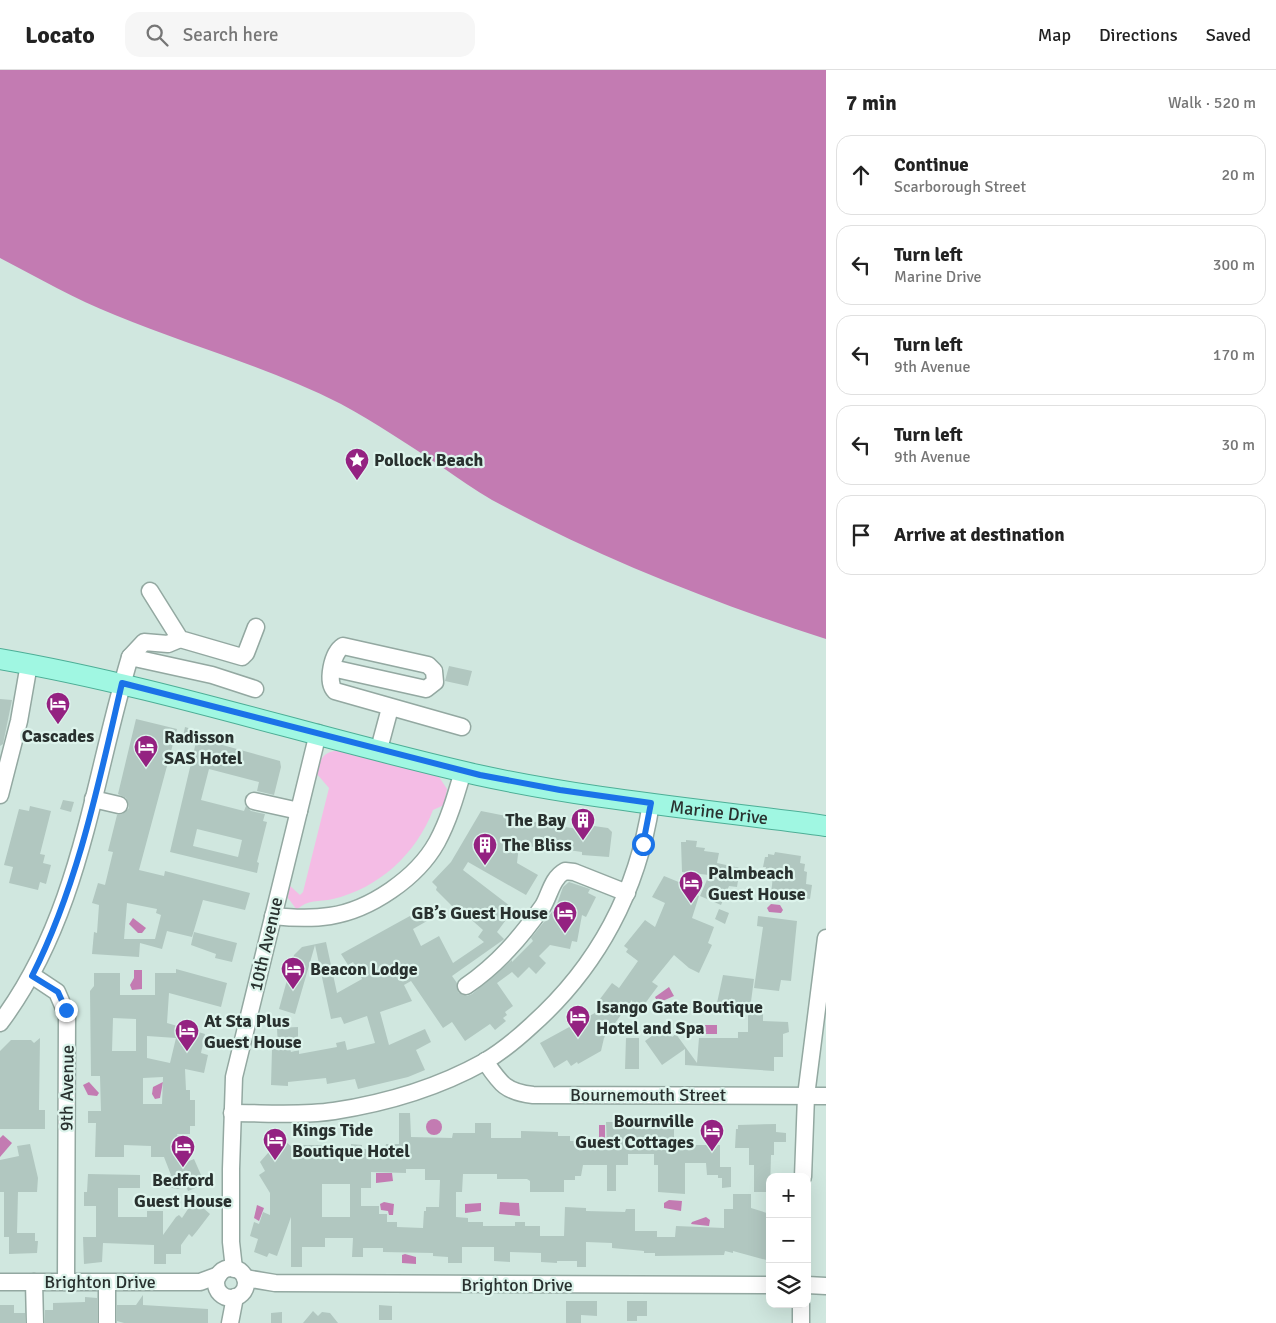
<!DOCTYPE html>
<meta charset="utf-8">
<style>
body{margin:0;font-family:Signika,sans-serif;background:#f6f6f6;color:#222}
.controls{position:absolute;right:15px;bottom:15px;display:grid;overflow:hidden;border-radius:10px;box-shadow:0 5px 20px #0002}
.controls button{width:45px;height:45px;display:grid;place-items:center;padding:0;border:0;border-bottom:1px solid #e0e0e0;background:#fff;color:#222;font:25px sans-serif}
.stop{position:absolute;width:15px;height:15px;margin:-11px;border:4px solid #1a73e8;border-radius:50%;background:#fff}
.stop.end{background:#1a73e8;border-color:#fff;box-shadow:0 1px 5px #0008}
.list{margin:0;padding:0;list-style:none}
h2{display:flex;justify-content:space-between;align-items:center;height:65px;margin:0;padding:0 20px;font-size:21px}
h2 small{font-size:16px;font-weight:400;color:#767676}
.list li{display:grid;grid-template-columns:32px 1fr auto;gap:15px;align-items:center;box-sizing:border-box;height:80px;margin:0 10px 10px;padding:0 10px;border:1px solid #e0e0e0;border-radius:15px}
.list b{display:block;font-size:19px;white-space:nowrap}
.list p{margin:0;font-size:16px;white-space:nowrap;color:#767676}
.list em{font-size:16px;font-style:normal;color:#767676}
.icon{flex:none;width:28px;height:28px;fill:none;stroke:currentColor;stroke-width:2;stroke-linecap:round;stroke-linejoin:round}
.map{position:relative;flex:none;width:826px;height:1253px;overflow:hidden}
header{display:flex;align-items:center;gap:30px;box-sizing:border-box;height:70px;padding:0 25px;background:#fff;border-bottom:1px solid #e0e0e0}
header strong{font-size:24px}
nav{display:flex;gap:28px;margin-inline-start:auto;font-size:18px}
.search{width:350px;height:45px;background:#f6f6f6;display:flex;align-items:center;gap:12px;box-sizing:border-box;padding:0 18px;border-radius:15px;color:#767676;font-size:19px}
main{display:flex}
aside{flex:1;background:#fff}
.map>svg:first-child{display:block}
.green{fill:#f4bce5}
.water{fill:#c37bb2}
.building{fill:#b1c7c0;fill-rule:evenodd}
.lines{fill:none;stroke-linecap:round;stroke-linejoin:round}
.minor-casing{stroke:#93a8a1;stroke-width:19}
.major-casing{stroke:#4dae96;stroke-width:22}
.minor{stroke:#fff;stroke-width:16}
.major{stroke:#a0f7e2;stroke-width:20}
.route{stroke:#1a73e8;stroke-width:6}
.labels{text-anchor:middle;stroke-width:4.5;stroke-linejoin:round;paint-order:stroke}
.poi-label{font-size:18px;font-weight:bold;fill:#29312f;stroke:#ddf4ec;text-anchor:start}
.street-label{font-size:18px;fill:#29312f;stroke:#ddf4ec}
</style>
<header>
<strong>Locato</strong>
<div class="search"><svg class="icon" aria-label="search" viewBox="0 0 24 24"><circle cx="10" cy="10" r="6"/><path d="M15 15l6 6"/></svg>Search here</div>
<nav><a>Map</a><a>Directions</a><a>Saved</a></nav>
</header>
<main>
<div class="map">
<svg width="826" height="1253" viewBox="0 0 826 1253">
<rect width="100%" height="100%" fill="#d0e7df"/>
<path class="green" d="M342 680 437 704 447 719 444 735 433 740C416 784 379 818 333 829 319 832 307 829 297 840L288 828 289 815 300 825 303 822 329 718 317 704C320 687 324 681 342 680Z"/>
<g class="water">
<path d="M0 0H826V569C711 532 598 487 492 430 475 420 458 408 442 397 409 375 376 353 341 334 268 297 190 276 115 245 75 229 38 208 0 188Z"/>
<polygon points="771,834 780,835 783,840 781,843 769,842 767,838"/>
<polygon points="133,848 146,858 142,863 138,863 129,854"/>
<polygon points="134,900 142,900 142,919 132,920 130,915 134,908"/>
<polygon points="669,917 674,926 658,933 655,927"/>
<polygon points="580,936 585,944 568,954 566,950"/>
<rect x="700" y="955" width="17" height="9"/>
<polygon points="89,1012 99,1023 97,1026 88,1025 83,1015"/>
<polygon points="163,1012 160,1028 155,1029 152,1024 153,1017"/>
<circle cx="434" cy="1057" r="8"/>
<rect x="599" y="1055" width="6" height="18"/>
<polygon points="3,1065 12,1073 0,1087 0,1068"/>
<polygon points="376,1103 392,1103 393,1111 376,1113"/>
<polygon points="669,1130 682,1131 681,1141 664,1138 664,1133"/>
<polygon points="384,1132 394,1134 393,1145 389,1145 388,1141 381,1140 380,1134"/>
<polygon points="500,1132 519,1133 520,1146 499,1144"/>
<polygon points="481,1133 481,1141 465,1143 465,1134"/>
<polygon points="257,1135 264,1138 259,1151 254,1148"/>
<polygon points="706,1147 710,1150 709,1156 691,1154 692,1152"/>
<polygon points="405,1184 416,1187 416,1194 402,1193 402,1185"/>
</g>
<g class="building">
<polygon points="449,596 472,601 468,616 445,611"/>
<polygon points="0,629 12,630 3,674 0,676"/>
<path d="M136 649 177 659 139 800 164 806 165 801 250 823 245 840 203 830 192 867 167 861 162 879 140 873 139 887 92 884 94 862 97 863 99 835 92 833 98 813 105 815 113 782 108 781 117 745 122 744 129 738 126 728 118 724ZM127 833 157 839 156 843 161 845 155 869H124Z"/>
<polygon points="185,657 195,660 192,669 183,667"/>
<path d="M197 668 280 691 281 697 274 725 257 721 259 712 209 699 201 730 244 741 246 736 251 741 265 744 263 751 267 752 257 792 259 793 257 803 170 782ZM197 759 242 770 238 787 193 776Z"/>
<polygon points="63,730 74,732 71,742 60,739"/>
<polygon points="30,736 51,741 40,784 45,785 43,793 51,795 46,814 40,812 38,820 9,813 13,797 4,795 19,739 29,741"/>
<polygon points="481,741 551,755 579,759 587,755 608,758 612,762 609,787 582,785 582,782 568,780 568,776 549,775 548,779 519,775 517,793 538,805 526,825 468,792 463,800 514,839 497,862 504,869 503,870 452,906 457,913 458,922 467,926 472,924 512,890 512,892 533,871 531,868 556,837 563,817 569,812 590,819 588,823 596,827 586,847 582,845 577,872 572,871 570,879 550,875 539,886 546,893 536,904 529,897 518,908 512,902 497,913 513,936 505,942 507,945 503,948 506,951 495,960 490,954 465,971 452,952 443,958 411,911 404,915 412,931 380,942 389,975 425,959 431,972 416,980 425,1000 408,1007 358,1019 355,1009 327,1014 326,1008 288,1012 288,1016 271,1015 272,979 278,979 277,958 298,957 298,969 288,973 291,982 299,980 299,984 337,977 336,973 345,971 347,980 375,973 367,946 344,954 341,947 331,949 315,875 295,944 279,939 294,885 302,877 326,872 337,923 362,909 353,892 348,895 341,884 428,836 434,847 413,859 421,876 439,866 453,893 484,872 478,867 483,860 457,837 455,839 436,820 437,817 432,812 451,792"/>
<polygon points="686,770 697,771 696,777 705,778 704,781 719,783 717,793 740,798 737,817 729,816 721,835 700,826 709,805 682,802 681,772 686,772"/>
<polygon points="775,782 801,786 800,793 805,794 804,801 807,802 806,814 812,815 810,829 771,824 773,806 765,805 766,797 763,797 765,787 768,787 768,784 774,785"/>
<polygon points="664,806 681,813 680,817 699,826 692,848 714,857 708,873 712,875 699,903 689,898 674,885 652,912 658,916 638,943 632,939 632,930 604,968 601,981 578,994 577,992 571,996 567,990 554,998 540,973 604,938 597,933 612,913 619,918 638,891 626,882 628,879 624,876 645,850 655,857 665,833 652,827"/>
<polygon points="719,839 729,843 725,854 715,849"/>
<polygon points="758,846 797,851 791,911 781,910 779,921 754,918 763,857 757,856"/>
<polygon points="194,862 237,873 232,892 215,888 216,884 191,875"/>
<path d="M176 899 227 913 221 937 169 923 167 953 205 964 201 983 208 985 204 1003 185 999 186 1020H190V1030H195V1056H190V1064H177L189 1091 194 1089 201 1105 196 1108 200 1116 188 1121 186 1116 178 1119 167 1117 163 1108 171 1105 164 1087H151V1076L124 1075V1087H95L96 1053H88V1041H101L100 1006H91L90 921 94 916V903H120V925H155V903H176ZM113 948 136 949V981H112ZM147 966 176 968 170 993 147 988ZM163 1007 162 1034H143V1008Z"/>
<polygon points="723,905 754,909 750,939 763,938 763,951 788,952 789,962 783,964 783,987 774,987 774,1001 685,995 685,979 662,995 645,971 660,960 667,960 672,967 676,964 697,993 699,968 738,968 738,962 748,962 748,942 714,943 714,933 717,933"/>
<polygon points="40,968 39,1037 39,1040 45,1040 45,1059 0,1059 0,981 11,970 31,970 34,973"/>
<polygon points="626,968 639,968 639,999 625,999"/>
<path d="M399 1043H410L411 1067 452 1068 453 1063H475V1053H491V1068H521V1061L558 1062V1066H570V1071H582L587 1075H607L606 1052H622V1049H654V1056H674V1068H686V1075H720V1097H731V1117L722 1118V1108H718V1105H707L706 1093H685V1124L658 1122V1095H654V1084H628V1095H616V1121H607V1095H583L581 1106H575V1110H564V1122H530V1111L527 1109H497V1104H463L462 1122H456V1147L468 1148V1152H483V1156H515V1152H525V1156H540V1166H564L565 1137 586 1138V1141L625 1142 626 1139H635V1161H657V1167H675L676 1156 724 1158V1139H733V1124H751V1138L770 1144V1191L733 1181V1183L725 1181 724 1185 655 1186V1183H644V1181L612 1178V1173L586 1172V1197H577V1191H557V1193L541 1192V1183L510 1182V1192L494 1191V1177H462V1193H448V1187L433 1186V1183L383 1182V1178H363V1187H352L353 1168H325V1177H302V1197H291V1147L277 1186 269 1183 267 1187 254 1182 258 1169 250 1166 254 1152 259 1154 263 1142 270 1145V1123L259 1105 265 1101 260 1092 276 1074 283 1069 303 1087V1075H325V1081H351V1074L362 1075V1079H385L386 1074H399ZM406 1099H425V1110H440L439 1137H426V1141H424L423 1158 397 1157V1152H387V1144H379V1136H361V1118H371V1102L406 1103ZM322 1114H350V1147H322Z"/>
<polygon points="776,1054 776,1062 786,1063 786,1072 774,1072 774,1085 771,1085 770,1122 754,1122 754,1095 749,1095 749,1078 735,1078 736,1059 738,1059 738,1055"/>
<polygon points="30,1074 38,1108 37,1122 18,1122 17,1163 35,1163 35,1171 38,1171 37,1183 9,1184 9,1167 4,1167 4,1122 0,1122 0,1090 19,1086 17,1076"/>
<polygon points="88,1104 140,1105 140,1118 118,1118 118,1147 147,1147 147,1141 163,1141 163,1165 176,1147 179,1145 182,1148 194,1130 210,1144 197,1161 192,1167 189,1164 181,1175 181,1184 166,1184 166,1194 154,1194 154,1175 103,1173 102,1192 84,1194 83,1167 96,1167 96,1136 84,1136 84,1122 87,1122"/>
<polygon points="143,1225 143,1235 208,1239 208,1253 124,1253 117,1251 117,1235 136,1235"/>
<polygon points="85,1227 97,1228 97,1253 45,1253 45,1240 53,1240 53,1233 85,1232"/>
<polygon points="566,1231 597,1231 597,1246 581,1245 581,1253 566,1253"/>
<polygon points="627,1231 647,1231 647,1246 637,1246 637,1251 627,1251"/>
<polygon points="0,1235 14,1235 14,1243 25,1243 25,1253 0,1253"/>
<polygon points="379,1235 392,1236 392,1250 379,1250"/>
<polygon points="313,1241 318,1246 322,1242 330,1243 338,1253 303,1253"/>
<polygon points="282,1242 282,1253 271,1253 271,1243"/>
</g>
<g class="lines">
<defs>
<g id="minor">
<polyline points="150,521 180,569 242,587 246,583 256,557"/>
<polyline points="130,587 144,572 168,574 180,569"/>
<path d="M332 598 426 619 435 612 434 601 428 595 343 576C332 583 326 612 335 621L462 657"/>
<polyline points="379,679 390,638"/>
<polyline points="0,725 19,651 29,594"/>
<polyline points="93,729 119,735"/>
<polyline points="254,731 299,741"/>
<path d="M273 846C292 848 311 849 330 846 370 840 417 808 437 772 449 750 456 725 463 701"/>
<polyline points="33,906 57,922 67,945 66,1212"/>
<path d="M466 916C498 894 521 867 543 836 550 824 552 808 565 801L574 802 627 823"/>
<path d="M0 953C81 845 92 713 130 587L212 605 255 619"/>
<path d="M485 991C500 1013 505 1022 533 1025L826 1026"/>
<path d="M232 1043C266 1043 301 1046 334 1041 386 1033 439 1017 484 992 501 982 518 968 532 955 598 896 638 820 651 733"/>
<polyline points="803,1107 806,1026 826,868"/>
<circle cx="231" cy="1213" r="15"/>
<polyline points="234,1199 231,1172 231,1099 234,1007 318,663"/>
<polyline points="245,1208 275,1213 770,1215"/>
<polyline points="0,1212 200,1212 219,1205"/>
<polyline points="34,1212 35,1253"/>
<polyline points="107,1213 107,1253"/>
<polyline points="807,1215 826,1216"/>
<polyline points="230,1253 235,1227"/>
<polyline points="801,1253 801,1234"/>
</g>
<g id="major">
<path id="s1" d="M0 589C162 617 318 669 478 705 592 730 710 740 826 756"/>
</g>
</defs>
<use href="#minor" class="minor-casing"/>
<use href="#major" class="major-casing"/>
<use href="#minor" class="minor"/>
<use href="#major" class="major"/>
</g>
<g class="lines">
<path class="route" d="M66 940 58 922 32 906C78 815 99 712 122 613L480 705 560 720 651 733 643 774"/>
</g>
<defs>
<symbol id="sight-pin" viewBox="-11 -11 22 30"><path d="M0 17L-7.5 6A9.5 9.5 0 1 1 7.5 6Z" fill="#942281" stroke="#ddf4ec"/><path d="M0-6L1.8-2.2L6-1.7L2.9 1.2L3.7 5.4L0 3.3L-3.7 5.4L-2.9 1.2L-6-1.7L-1.8-2.2Z" fill="#fff"/></symbol>
<symbol id="hotel-pin" viewBox="-11 -11 22 30"><path d="M0 17L-7.5 6A9.5 9.5 0 1 1 7.5 6Z" fill="#942281" stroke="#ddf4ec"/><path d="M-6-4.5h1.5V1H6V5H4.5V3h-9V5H-6ZM-4 0a1.8 1.8 0 1 1 3.6 0ZM.5 0V-2.5h3Q6-2.5 6 0Z" fill="#fff"/></symbol>
<symbol id="building-pin" viewBox="-11 -11 22 30"><path d="M0 17L-7.5 6A9.5 9.5 0 1 1 7.5 6Z" fill="#942281" stroke="#ddf4ec"/><path d="M-4-6H4V6H1V3H-1V6H-4ZM-2.5-4.3h1.7v1.8h-1.7ZM.8-4.3h1.7v1.8H.8ZM-2.5-1h1.7V.8h-1.7ZM.8-1h1.7V.8H.8Z" fill="#fff"/></symbol>
</defs>
<g fill-rule="evenodd">
<use href="#sight-pin" x="343" y="376" width="28" height="38"/>
<use href="#hotel-pin" x="44" y="620" width="28" height="38"/>
<use href="#hotel-pin" x="132" y="663" width="28" height="38"/>
<use href="#building-pin" x="569" y="736" width="28" height="38"/>
<use href="#building-pin" x="471" y="761" width="28" height="38"/>
<use href="#hotel-pin" x="677" y="799" width="28" height="38"/>
<use href="#hotel-pin" x="551" y="829" width="28" height="38"/>
<use href="#hotel-pin" x="279" y="885" width="28" height="38"/>
<use href="#hotel-pin" x="564" y="933" width="28" height="38"/>
<use href="#hotel-pin" x="173" y="947" width="28" height="38"/>
<use href="#hotel-pin" x="698" y="1047" width="28" height="38"/>
<use href="#hotel-pin" x="261" y="1056" width="28" height="38"/>
<use href="#hotel-pin" x="169" y="1063" width="28" height="38"/>
</g>
<g class="labels">
<g class="poi-label">
<text x="374" y="396">Pollock Beach</text>
<text x="58" y="672" text-anchor="middle">Cascades</text>
<text x="164" y="673">Radisson<tspan x="164" dy="21">SAS Hotel</tspan></text>
<text x="566" y="756" text-anchor="end">The Bay</text>
<text x="502" y="781">The Bliss</text>
<text x="708" y="809">Palmbeach<tspan x="708" dy="21">Guest House</tspan></text>
<text x="548" y="849" text-anchor="end">GB’s Guest House</text>
<text x="310" y="905">Beacon Lodge</text>
<text x="596" y="943">Isango Gate Boutique<tspan x="596" dy="21">Hotel and Spa</tspan></text>
<text x="204" y="957">At Sta Plus<tspan x="204" dy="21">Guest House</tspan></text>
<text x="694" y="1057" text-anchor="end">Bournville<tspan x="694" dy="21">Guest Cottages</tspan></text>
<text x="292" y="1066">Kings Tide<tspan x="292" dy="21">Boutique Hotel</tspan></text>
<text x="183" y="1116" text-anchor="middle">Bedford<tspan x="183" dy="21">Guest House</tspan></text>
</g>
<g class="street-label">
<text dy="6" stroke="none"><textPath href="#s1" startOffset="736">Marine Drive</textPath></text>
<text transform="translate(266 874) rotate(-77)" y="6">10th Avenue</text>
<text transform="translate(67 1018) rotate(-89)" y="6">9th Avenue</text>
<text x="648" y="1031">Bournemouth Street</text>
<text x="100" y="1218">Brighton Drive</text>
<text x="517" y="1221">Brighton Drive</text>
</g>
</g>
</svg>
<div class="controls">
<button>+</button>
<button>−</button>
<button><svg class="icon" aria-label="layers" viewBox="0 0 24 24"><path d="M12 4l9 5-9 5-9-5zM3 14l9 5 9-5"/></svg></button>
</div>
<div class="stop" style="left:643px;top:774px"></div>
<div class="stop end" style="left:66px;top:940px"></div>
</div>
<aside>
<h2>7 min<small>Walk · 520 m</small></h2>
<ul class="list">
<li><svg class="icon" aria-label="ahead" viewBox="0 0 24 24"><path d="M12 20V5M6 11l6-6 6 6"/></svg><div><b>Continue</b><p>Scarborough Street</p></div><em>20 m</em></li>
<li><svg class="icon" aria-label="left" viewBox="0 0 24 24"><path d="M17 20v-9H6M10 6l-5 5 5 5"/></svg><div><b>Turn left</b><p>Marine Drive</p></div><em>300 m</em></li>
<li><svg class="icon" aria-label="left" viewBox="0 0 24 24"><path d="M17 20v-9H6M10 6l-5 5 5 5"/></svg><div><b>Turn left</b><p>9th Avenue</p></div><em>170 m</em></li>
<li><svg class="icon" aria-label="left" viewBox="0 0 24 24"><path d="M17 20v-9H6M10 6l-5 5 5 5"/></svg><div><b>Turn left</b><p>9th Avenue</p></div><em>30 m</em></li>
<li><svg class="icon" aria-label="arrive" viewBox="0 0 24 24"><path d="M6 21V4h12l-3 4 3 4H6"/></svg><div><b>Arrive at destination</b></div></li>
</ul>
</aside>
</main>
